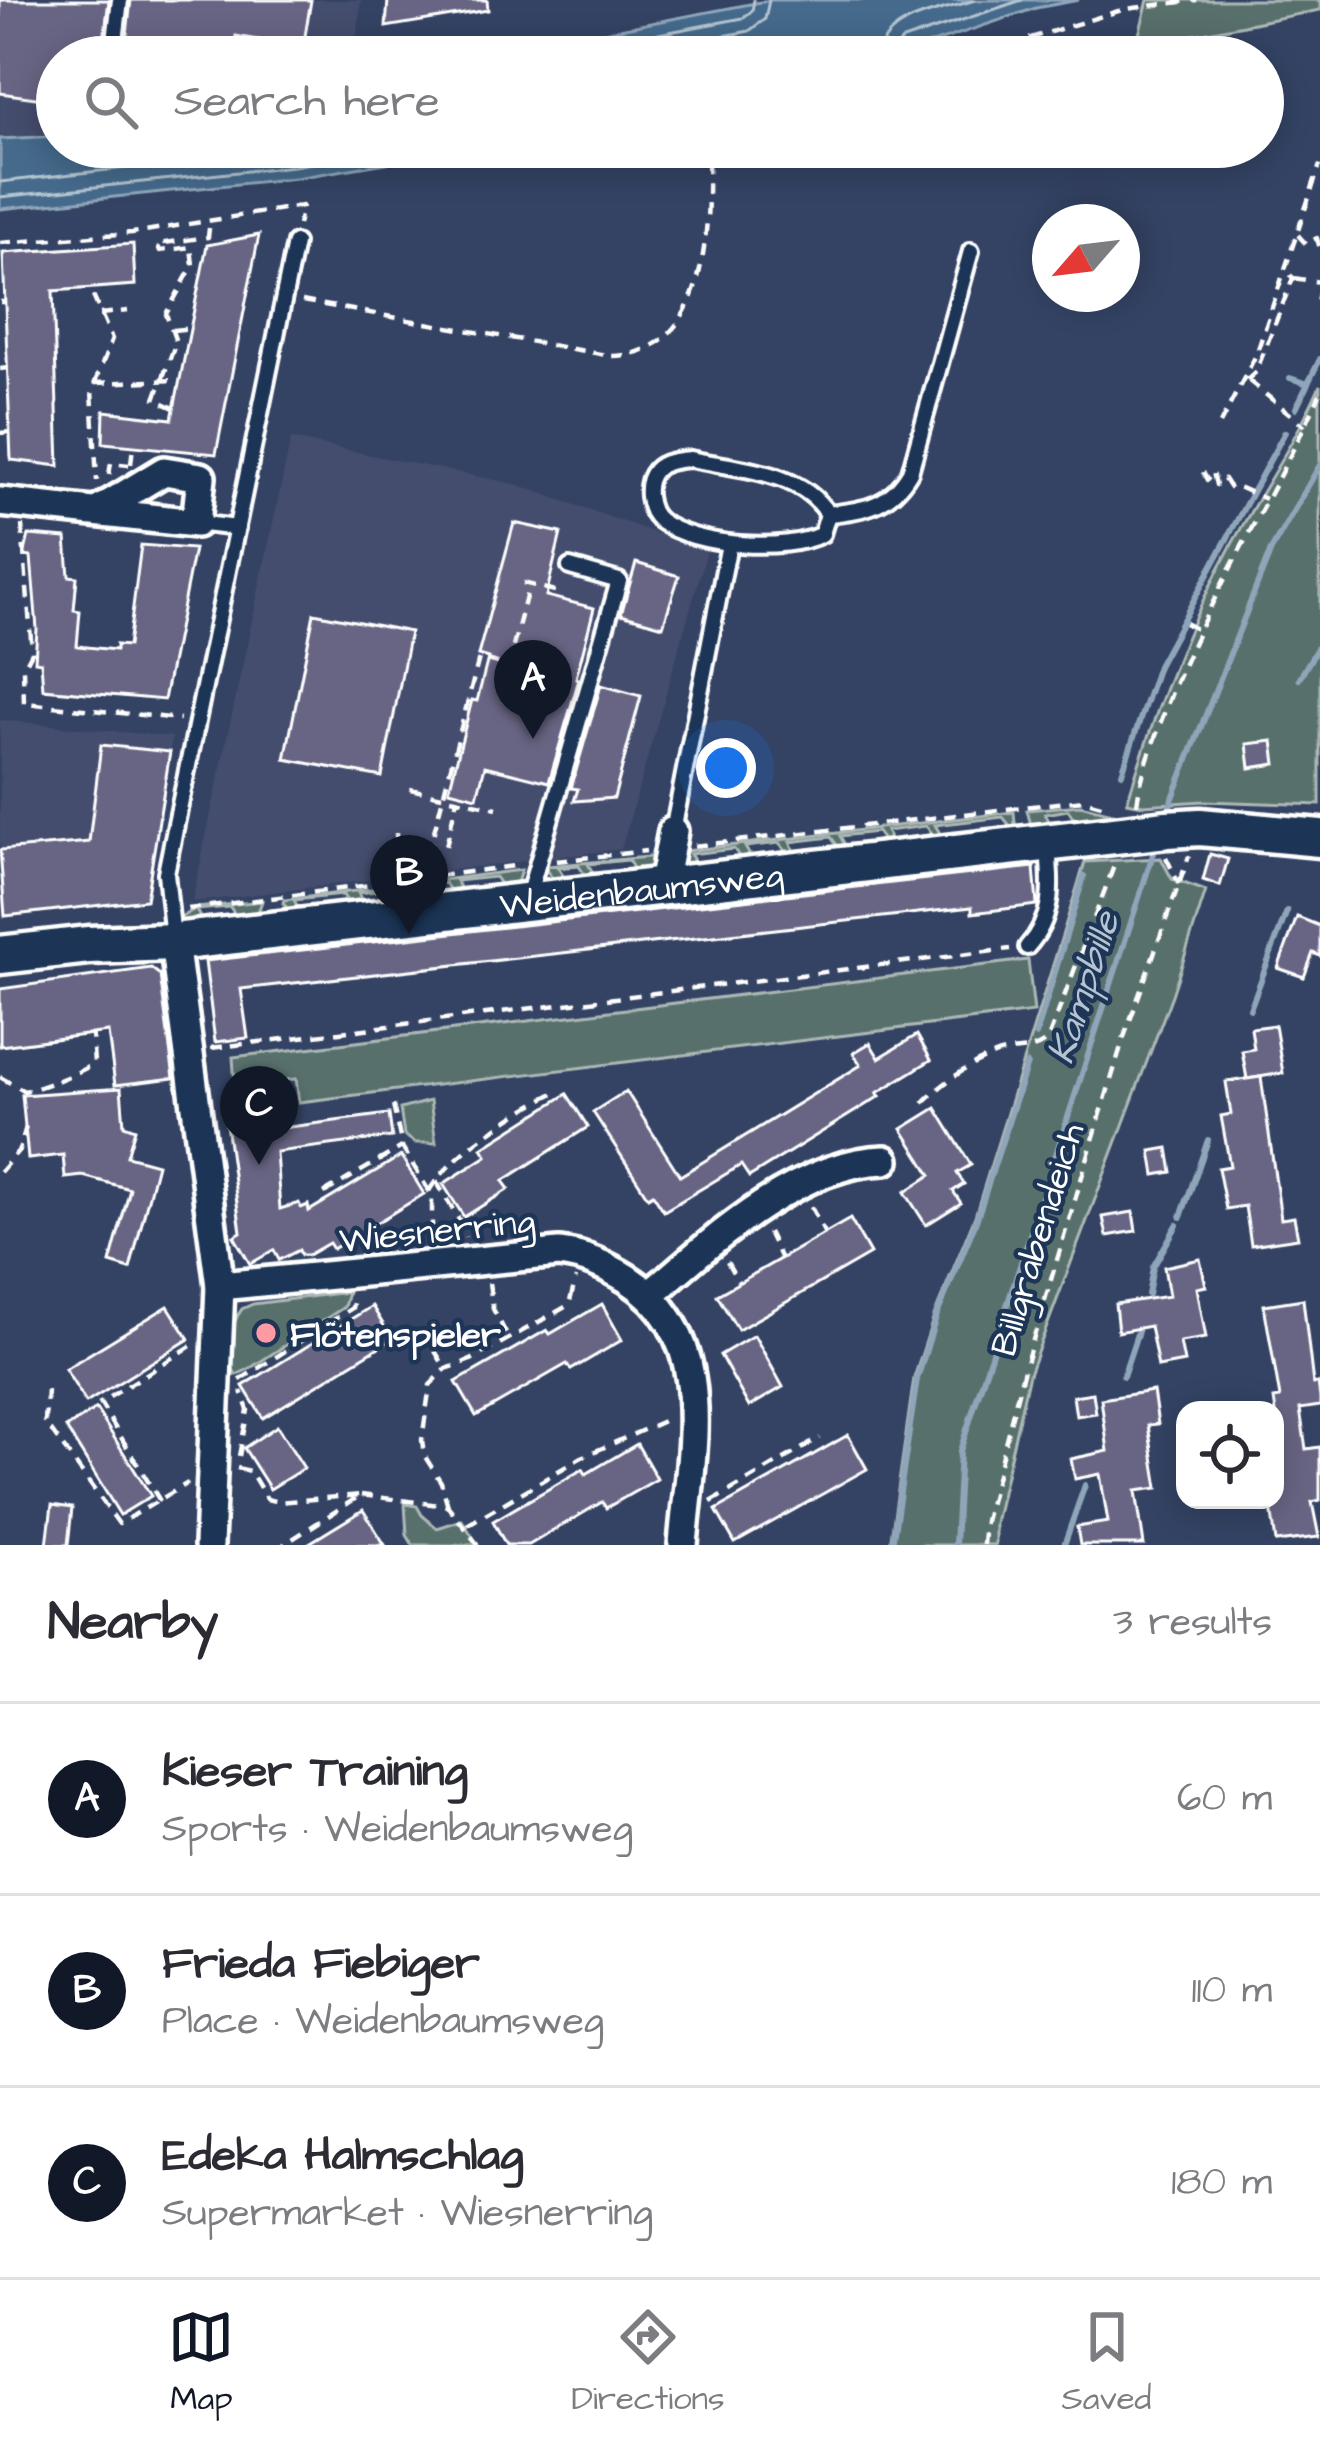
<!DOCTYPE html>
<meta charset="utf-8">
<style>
body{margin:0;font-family:"Architects Daughter",sans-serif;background:#f7f7f7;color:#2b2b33}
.controls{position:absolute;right:36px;bottom:36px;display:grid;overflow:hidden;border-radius:24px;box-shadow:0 6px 30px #0003}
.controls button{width:108px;height:108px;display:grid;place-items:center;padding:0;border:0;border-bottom:3px solid #e1e1e2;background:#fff;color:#2b2b33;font:60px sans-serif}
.compass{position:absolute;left:1032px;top:204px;width:108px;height:108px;border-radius:50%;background:#fff;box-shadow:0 6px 30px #0003;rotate:242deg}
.you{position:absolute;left:726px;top:768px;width:42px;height:42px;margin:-30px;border:9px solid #fff;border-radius:50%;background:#1a73e8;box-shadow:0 0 0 18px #1a73e833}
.badge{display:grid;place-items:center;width:78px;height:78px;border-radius:50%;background:#111827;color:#fff;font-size:39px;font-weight:700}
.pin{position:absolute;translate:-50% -99px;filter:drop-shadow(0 3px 6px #0008)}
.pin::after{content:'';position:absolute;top:63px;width:42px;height:36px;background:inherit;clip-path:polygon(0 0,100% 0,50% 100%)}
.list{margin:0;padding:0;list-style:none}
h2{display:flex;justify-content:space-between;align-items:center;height:156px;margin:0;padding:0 48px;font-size:51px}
h2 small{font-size:39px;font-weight:400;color:#7c7c81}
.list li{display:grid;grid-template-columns:78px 1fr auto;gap:36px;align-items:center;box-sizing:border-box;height:192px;padding:0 48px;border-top:3px solid #e1e1e2}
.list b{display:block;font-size:45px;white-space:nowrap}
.list p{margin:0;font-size:39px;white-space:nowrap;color:#7c7c81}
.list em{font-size:39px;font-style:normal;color:#7c7c81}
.icon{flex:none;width:66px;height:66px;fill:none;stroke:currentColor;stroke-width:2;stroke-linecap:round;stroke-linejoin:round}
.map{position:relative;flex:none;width:1320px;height:1545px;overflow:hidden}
.search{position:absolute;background:#fff;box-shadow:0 6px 30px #0003;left:36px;right:36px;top:36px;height:132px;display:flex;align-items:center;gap:30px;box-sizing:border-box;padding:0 42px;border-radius:66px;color:#7c7c81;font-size:45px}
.sheet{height:732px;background:#fff}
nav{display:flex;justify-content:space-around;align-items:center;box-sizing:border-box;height:168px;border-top:3px solid #e1e1e2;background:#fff;font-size:33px;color:#7c7c81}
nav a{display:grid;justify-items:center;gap:6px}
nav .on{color:#111827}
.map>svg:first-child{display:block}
.built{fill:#444d6e}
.green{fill:#58706c;stroke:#acb8b6;stroke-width:3}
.water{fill:#446b8c;stroke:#8fa6ba;stroke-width:3}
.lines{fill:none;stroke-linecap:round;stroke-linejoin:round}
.shore{stroke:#b4c4d1;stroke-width:3}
.stream{stroke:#8fa6ba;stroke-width:6}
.building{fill:#686584;stroke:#fff;stroke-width:3}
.lane-casing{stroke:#fff;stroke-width:22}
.street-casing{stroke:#fff;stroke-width:36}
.secondary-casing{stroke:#fff;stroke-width:45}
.path{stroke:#fff;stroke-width:4.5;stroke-dasharray:12 9;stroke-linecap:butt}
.lane{stroke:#1d3557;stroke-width:14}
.street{stroke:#1d3557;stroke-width:27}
.secondary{stroke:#1d3557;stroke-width:36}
.poi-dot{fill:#ff9aa2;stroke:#1d3557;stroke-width:4.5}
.labels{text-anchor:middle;stroke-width:9;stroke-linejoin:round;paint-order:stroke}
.street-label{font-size:36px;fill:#fff;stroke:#1d3557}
.poi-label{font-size:36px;font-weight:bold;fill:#fff;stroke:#1d3557;text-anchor:start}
.water-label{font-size:39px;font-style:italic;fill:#b4c4d1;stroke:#1d3557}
</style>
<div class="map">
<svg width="1320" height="1545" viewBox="0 0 1320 1545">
<rect width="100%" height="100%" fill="#344364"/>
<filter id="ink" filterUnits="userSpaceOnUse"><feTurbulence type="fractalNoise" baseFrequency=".00833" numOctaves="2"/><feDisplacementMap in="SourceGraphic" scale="24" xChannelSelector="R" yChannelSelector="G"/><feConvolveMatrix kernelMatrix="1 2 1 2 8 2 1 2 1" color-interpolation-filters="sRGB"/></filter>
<g filter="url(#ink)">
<g class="built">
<polygon points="0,0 361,0 354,57 57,57 57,136 0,139"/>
<polygon points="291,439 515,484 707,551 621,849 192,902"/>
<polygon points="0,720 172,737 146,900 0,916"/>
</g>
<g class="green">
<polygon points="1148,0 1320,0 1320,10 1136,46"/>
<path d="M1320 385V805L1204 801 1143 805 1127 802C1154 714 1186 627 1231 546 1261 492 1295 442 1320 385Z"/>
<polygon points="1080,805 1129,817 1080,828 1068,810 1045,814 1055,831 1032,829 1027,810"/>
<polygon points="1014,812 1016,833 1003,817 935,825 944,840 938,841 926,826 886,831 894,846 887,846 877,832 840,836 849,852 842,852 831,837 790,842 798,858 790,859 780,843 745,847 754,863 744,864 734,849 690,854 700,870 689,872 677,852"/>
<polygon points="660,856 650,878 640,879 628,860 588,864 598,882 590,883 579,866 558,868 571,887 560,888 546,870 548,866"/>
<polygon points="1161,858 1172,879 1206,891 1172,995 1029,1374 995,1523 995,1545 890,1545 914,1378 934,1316 975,1216 1085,862"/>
<polygon points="521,870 514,893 507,894 495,877 456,881 466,897 456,899 445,883 409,887 418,903 406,904 396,889 358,893 366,909 353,911 343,895 294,900 304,918 295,919 283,903 284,900"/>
<polygon points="262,901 254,924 242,925 230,907 196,910 206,929 185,931 176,920 197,908"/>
<polygon points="1028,960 1034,1012 299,1102 296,1079 235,1085 233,1057"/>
<polygon points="430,1101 436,1143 415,1143 404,1135 400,1109"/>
<path d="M348 1292 344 1307 249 1369 236 1375C226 1358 229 1325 242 1309L253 1304Z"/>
<polygon points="405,1504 417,1506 422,1515 437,1528 462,1520 478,1545 413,1545 407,1535"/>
</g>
<g class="water">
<polygon points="771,0 1079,0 1036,8 891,57 473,57"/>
<polygon points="57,136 57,147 483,147 296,178 0,209 0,139"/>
</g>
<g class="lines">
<g class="shore">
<polyline points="537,57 743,18 752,11 754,0"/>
<polyline points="617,57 749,31 765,19 769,0"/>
<path d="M879 57C882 17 943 11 975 0"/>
<polyline points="894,57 896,47 903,40 1022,0"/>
<polyline points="0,182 316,147"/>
<polyline points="0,197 294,166 409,147"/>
</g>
<g class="stream">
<polyline points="1290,378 1308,384"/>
<polyline points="1296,408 1320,359"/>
<polyline points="1299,679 1320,643"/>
<polyline points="1122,773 1158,666 1285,432"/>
<polyline points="1165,818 1271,550 1320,465"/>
<polyline points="1250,1009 1287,911"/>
<polyline points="1036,1035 1084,876"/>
<polyline points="1181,1217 1208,1140"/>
<polyline points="1148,1295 1153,1267 1177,1225"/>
<polyline points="1123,1376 1141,1322"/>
<polyline points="892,1545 917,1379 936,1317 976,1221 1027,1064"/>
<polyline points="955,1545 960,1451 1157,842"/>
<polyline points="1064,1545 1085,1485"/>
</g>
</g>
<g class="building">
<polygon points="0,0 109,0 103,48 96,47 94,57 57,57 57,101 0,93"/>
<polygon points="131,0 311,0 303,48 236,36 233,52 195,46 193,57 125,51"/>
<polygon points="388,0 487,0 488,10 386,27"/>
<polygon points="259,235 216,454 103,443 104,411 172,419 207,245"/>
<polygon points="133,244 135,285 53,291 59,466 11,460 3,253"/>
<polygon points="514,523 561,533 546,596 594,608 576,678 579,679 549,782 485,766 477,797 449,790 472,700 477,701 488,658 478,655"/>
<polygon points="29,535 66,538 69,576 77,577 74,610 80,611 77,646 116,650 116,645 128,646 141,545 194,549 164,700 43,689 41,662 35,661 37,629 31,557 24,556"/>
<polygon points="636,563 679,576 663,626 621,614"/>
<polygon points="314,613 410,632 382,777 285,759"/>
<polygon points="601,685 641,696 614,798 574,801 578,789 571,788"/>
<polygon points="1273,741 1276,764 1250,768 1247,744"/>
<polygon points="101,745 170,752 146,900 5,916 0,850 89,842"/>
<polygon points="1210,854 1228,859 1220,886 1203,880"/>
<polygon points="1034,867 1037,905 972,913 972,907 241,989 248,1038 215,1042 205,961"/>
<polygon points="1297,917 1320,926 1320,956 1313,953 1304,977 1278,968"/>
<polygon points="151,968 160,975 174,1078 115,1085 108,1032 0,1046 0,989"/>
<polygon points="1275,1025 1283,1073 1247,1079 1242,1051 1254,1049 1251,1028"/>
<polygon points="917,1035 931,1060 877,1093 880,1096 749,1177 741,1165 664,1211 653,1194 648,1197 593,1112 626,1091 680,1176 861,1065 853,1053 870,1043 879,1058"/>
<polygon points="1261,1077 1281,1219 1294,1217 1298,1238 1251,1245 1245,1206 1226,1209 1218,1168 1230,1166 1221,1116 1231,1114 1226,1082"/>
<polygon points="121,1088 124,1125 135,1129 127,1156 157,1164 130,1269 110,1263 130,1189 83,1176 65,1178 63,1155 28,1159 22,1095"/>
<polygon points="567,1094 588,1127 503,1181 509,1189 464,1217 443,1184 487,1156 482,1148"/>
<polygon points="936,1108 971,1165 957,1173 964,1184 953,1191 961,1203 926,1225 905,1192 931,1175 902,1129"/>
<polygon points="389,1114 392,1137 276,1152 280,1209 299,1203 301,1208 308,1205 309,1211 401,1156 424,1194 333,1249 329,1243 308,1255 301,1255 299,1250 279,1260 274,1250 250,1264 234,1236 241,1232 226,1124 273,1120 274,1129"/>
<polygon points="1168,1148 1172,1172 1155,1175 1151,1151"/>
<polygon points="1133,1212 1136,1231 1107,1236 1103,1217"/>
<polygon points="850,1219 870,1254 738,1330 717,1295"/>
<polygon points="1200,1259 1206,1286 1197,1288 1206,1338 1180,1342 1184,1362 1158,1367 1150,1326 1118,1332 1115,1304 1169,1296 1164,1267"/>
<polygon points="1303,1299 1313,1384 1318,1383 1320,1398 1320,1406 1300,1409 1306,1449 1320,1447 1320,1500 1312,1502 1319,1537 1276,1542 1270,1500 1275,1500 1275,1461 1283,1459 1274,1399 1280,1398 1264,1305"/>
<polygon points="602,1304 622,1340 571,1370 567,1364 476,1416 456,1382 547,1330 550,1334"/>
<polygon points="168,1306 189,1339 86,1403 65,1369"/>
<polygon points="372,1306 392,1339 263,1418 243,1386"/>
<polygon points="754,1335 783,1387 749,1407 720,1355"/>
<polygon points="1153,1391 1158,1424 1148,1425 1158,1488 1136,1491 1144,1545 1080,1545 1077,1527 1108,1522 1100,1474 1075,1479 1071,1459 1108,1451 1101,1399"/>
<polygon points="1093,1393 1096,1413 1076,1416 1073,1396"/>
<polygon points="96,1409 151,1496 120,1515 66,1428"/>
<polygon points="277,1426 304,1468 270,1489 244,1448"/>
<polygon points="848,1435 867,1469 735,1543 716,1510"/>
<polygon points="637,1444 657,1479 606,1508 602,1502 529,1545 506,1545 493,1521 583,1469 586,1474"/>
<polygon points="52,1505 72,1508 68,1545 47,1545"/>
<polygon points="363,1510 385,1545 306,1545"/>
</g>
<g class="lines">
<defs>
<g id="lane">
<polyline points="113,57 120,0"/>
<path d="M690 459C738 469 800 470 828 514L822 534C785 553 694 546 660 521 647 511 643 484 655 470 663 461 679 460 690 459Z"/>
<path d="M828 514C866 510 890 506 910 472L971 251"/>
<polyline points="196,523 237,528"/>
<polyline points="673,831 729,544"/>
<polyline points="528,897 619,581 570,567"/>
<polyline points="173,938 166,873 295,243"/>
<path d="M1027 947C1055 916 1051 886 1048 847"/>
</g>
<g id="street">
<polyline points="0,502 196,523 201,477 164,471 98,511"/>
<polyline points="663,885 673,831"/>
<polyline points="174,942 220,1286 209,1545"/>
<path d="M220 1286 559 1253C585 1256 605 1265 628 1279 720 1338 690 1452 683 1545"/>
<path d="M651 1294C713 1240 799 1162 885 1160"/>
</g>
<g id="secondary">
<path id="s1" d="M0 955 89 945 174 942 1167 829 1200 827 1320 838"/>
</g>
</defs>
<use href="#lane" class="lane-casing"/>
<use href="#street" class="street-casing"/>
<use href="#secondary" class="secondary-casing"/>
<g class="path">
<polyline points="564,31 566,57"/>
<polyline points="969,57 1125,9 1197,0"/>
<polyline points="1298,235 1306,244 1317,238 1320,249"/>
<polyline points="0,243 132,233 302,206 298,225"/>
<polyline points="1293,278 1320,282"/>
<polyline points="1320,288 1317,302 1320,306"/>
<polyline points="93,296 112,339 92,390 97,481"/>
<path d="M302 301 612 356C711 354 709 222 708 152L723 147"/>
<polyline points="0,302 5,302"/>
<polyline points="100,314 128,311"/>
<polyline points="173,330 191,328"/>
<polyline points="0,369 8,368"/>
<polyline points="1247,380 1256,372 1293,278 1285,269"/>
<polyline points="1249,381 1305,426"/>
<polyline points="95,383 180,380"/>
<polyline points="174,408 155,399 176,342 166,314 193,265 191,247 160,251 157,244 208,237 210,220"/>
<polyline points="1220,424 1256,355 1320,165"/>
<polyline points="0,433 10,432"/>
<polyline points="131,464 133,446"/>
<polyline points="1203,472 1207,480 1213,472 1216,485 1224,479 1229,487 1234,485 1265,499"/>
<polyline points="109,475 111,463 129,465"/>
<polyline points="22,525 32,652 23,669 24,703 180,719"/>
<polyline points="523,583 563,593"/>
<polyline points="1185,623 1198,630"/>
<polyline points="410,789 497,808"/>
<path d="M1137 804C1141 774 1153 744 1163 716 1204 603 1270 503 1320 394"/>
<polyline points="396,833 397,853 427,863"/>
<polyline points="446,846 457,799"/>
<polyline points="694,846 1083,800 1105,806"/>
<polyline points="1166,857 1179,884"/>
<polyline points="556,861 646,851"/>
<polyline points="423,874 479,658 508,666 529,585"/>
<polyline points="188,909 521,865"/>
<polyline points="211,1048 1010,949"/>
<path d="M0 1077 24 1091C39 1089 84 1071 94 1063L92 1034"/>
<path d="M923 1103C943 1083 968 1065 994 1055 1013 1047 1034 1054 1048 1039L1114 866"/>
<polyline points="393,1105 402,1147 432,1196 432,1241"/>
<polyline points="0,1172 19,1150 26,1127"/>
<polyline points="436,1181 461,1223 465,1237"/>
<path d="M429 1191C452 1153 520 1109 560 1090"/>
<polyline points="324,1193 402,1147"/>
<polyline points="811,1207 825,1234"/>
<polyline points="768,1232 781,1259"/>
<polyline points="727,1262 739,1283"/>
<polyline points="489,1283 493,1309 509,1339"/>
<polyline points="435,1351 446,1369"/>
<polyline points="240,1380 352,1308 354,1297"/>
<polyline points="47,1390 45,1422 119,1524 188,1483"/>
<polyline points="239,1456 248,1410 241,1391"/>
<polyline points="237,1468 250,1471 267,1499 278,1502 361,1495 283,1545"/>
<polyline points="361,1495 448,1506 478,1545"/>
<polyline points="160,1501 100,1403 191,1346"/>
<polyline points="711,1502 820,1438"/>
<polyline points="448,1506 441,1482 424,1455 422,1440 430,1385 446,1369 471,1360 569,1305 576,1278"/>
<polyline points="467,1525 582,1457 668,1419"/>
<polyline points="983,1545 985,1521 1023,1373 1123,1040 1189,856"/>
</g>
<use href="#lane" class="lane"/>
<use href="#street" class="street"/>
<use href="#secondary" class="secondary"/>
</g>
</g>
<circle class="poi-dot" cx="266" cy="1333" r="12"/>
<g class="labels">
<g class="street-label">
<text dy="13" stroke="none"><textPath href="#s1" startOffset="645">Weidenbaumsweg</textPath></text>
<text transform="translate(437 1229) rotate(-6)" y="13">Wiesnerring</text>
<text transform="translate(1036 1239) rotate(-73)" y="13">Billgrabendeich</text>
</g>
<g class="poi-label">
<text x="290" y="1346">Flötenspieler</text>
</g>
<g class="water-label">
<text transform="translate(1082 987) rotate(-72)" y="14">Kampbille</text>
</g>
</g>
</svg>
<div class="controls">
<button><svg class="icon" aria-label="locate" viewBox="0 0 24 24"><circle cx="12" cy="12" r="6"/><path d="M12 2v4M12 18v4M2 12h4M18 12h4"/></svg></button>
</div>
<svg class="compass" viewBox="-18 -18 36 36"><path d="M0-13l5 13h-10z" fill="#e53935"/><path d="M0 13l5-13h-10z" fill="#7c7c81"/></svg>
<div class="you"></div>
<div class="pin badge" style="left:533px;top:739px">A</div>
<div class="pin badge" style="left:409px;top:934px">B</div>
<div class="pin badge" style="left:259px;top:1165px">C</div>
<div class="search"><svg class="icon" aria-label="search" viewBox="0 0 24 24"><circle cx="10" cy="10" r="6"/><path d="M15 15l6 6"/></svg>Search here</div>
</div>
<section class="sheet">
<h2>Nearby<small>3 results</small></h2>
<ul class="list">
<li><span class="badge">A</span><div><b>Kieser Training</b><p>Sports · Weidenbaumsweg</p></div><em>60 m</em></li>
<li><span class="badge">B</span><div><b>Frieda Fiebiger</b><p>Place · Weidenbaumsweg</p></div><em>110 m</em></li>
<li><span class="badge">C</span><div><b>Edeka Halmschlag</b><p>Supermarket · Wiesnerring</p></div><em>180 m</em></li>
</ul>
</section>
<nav>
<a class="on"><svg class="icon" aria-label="map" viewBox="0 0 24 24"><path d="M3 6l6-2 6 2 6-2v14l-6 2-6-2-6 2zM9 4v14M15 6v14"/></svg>Map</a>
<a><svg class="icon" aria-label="directions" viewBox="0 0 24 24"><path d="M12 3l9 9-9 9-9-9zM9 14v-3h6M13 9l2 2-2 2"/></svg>Directions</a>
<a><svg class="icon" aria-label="saved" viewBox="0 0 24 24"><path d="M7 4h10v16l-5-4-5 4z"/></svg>Saved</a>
</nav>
